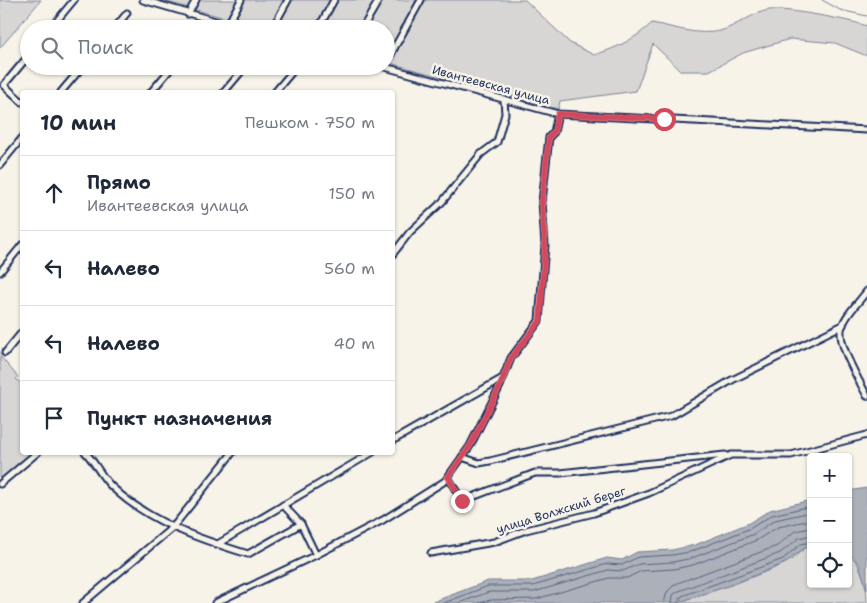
<!DOCTYPE html>
<html lang="ru">
<meta charset="utf-8">
<style>
body{margin:0;font-family:"Shantell Sans",sans-serif;background:#f6f6f7;color:#1f2937}
.controls{position:absolute;right:15px;bottom:15px;display:grid;overflow:hidden;border-radius:5px;box-shadow:0 1px 4px #0004}
.controls button{width:45px;height:45px;display:grid;place-items:center;padding:0;border:0;border-bottom:1px solid #e0e1e3;background:#fff;color:#1f2937;font:25px sans-serif}
.stop{position:absolute;width:15px;height:15px;margin:-11px;border:4px solid #d1495b;border-radius:50%;background:#fff}
.stop.end{background:#d1495b;border-color:#fff;box-shadow:0 1px 5px #0008}
.list{margin:0;padding:0;list-style:none}
h2{display:flex;justify-content:space-between;align-items:center;height:65px;margin:0;padding:0 20px;font-size:21px}
h2 small{font-size:16px;font-weight:400;color:#747a83}
.list li{display:grid;grid-template-columns:32px 1fr auto;gap:15px;align-items:center;box-sizing:border-box;height:75px;padding:0 20px;border-top:1px solid #e0e1e3}
.list b{display:block;font-size:19px;white-space:nowrap}
.list p{margin:0;font-size:16px;white-space:nowrap;color:#747a83}
.list em{font-size:16px;font-style:normal;color:#747a83}
.icon{flex:none;width:28px;height:28px;fill:none;stroke:currentColor;stroke-width:2;stroke-linecap:round;stroke-linejoin:round}
.map{position:relative;flex:none;width:867px;height:603px;overflow:hidden}
.search{position:absolute;background:#fff;box-shadow:0 1px 4px #0004;left:20px;top:20px;width:375px;height:55px;display:flex;align-items:center;gap:12px;box-sizing:border-box;padding:0 18px;border-radius:28px;color:#747a83;font-size:19px}
.panel{position:absolute;background:#fff;box-shadow:0 1px 4px #0004;left:20px;top:90px;width:375px;height:365px;border-radius:5px}
.map>svg:first-child{display:block}
.green{fill:#d7d6d4;stroke:#798299}
.water{fill:#acb0b9;stroke:#727c95}
.lines{fill:none;stroke-linecap:round;stroke-linejoin:round}
.shore{stroke:#556382;stroke-width:1}
.stream{stroke:#727c95;stroke-width:1}
.street-casing{stroke:#1b2f5e;stroke-width:9}
.street{stroke:#f7f3e8;stroke-width:5}
.route{stroke:#d1495b;stroke-width:6}
.labels{text-anchor:middle;stroke-width:5;stroke-linejoin:round;paint-order:stroke}
.street-label{font-size:12px;fill:#1b2f5e;stroke:#f7f3e8}
</style>
<div class="map">
<svg width="867" height="603" viewBox="0 0 867 603">
<rect width="100%" height="100%" fill="#f7f3e8"/>
<filter id="ink" filterUnits="userSpaceOnUse"><feTurbulence type="fractalNoise" baseFrequency=".02" numOctaves="2"/><feDisplacementMap in="SourceGraphic" scale="10" xChannelSelector="R" yChannelSelector="G"/><feConvolveMatrix kernelMatrix="1 2 1 2 8 2 1 2 1" color-interpolation-filters="sRGB"/></filter>
<g filter="url(#ink)">
<g class="green">
<polygon points="0,0 41,0 0,48"/>
<path d="M160 0H525L570 43 594 55C617 48 635 39 652 23 674 27 697 36 720 31 737 26 752 13 769 10 786 8 850 20 867 26V56L835 43 790 39 743 53 709 71H681L653 44 636 91 560 101 558 109 386 62V29H265Z"/>
<polygon points="0,356 18,377 16,379 22,385 22,452 33,453 0,480"/>
<path d="M811 546V584H848V552C862 566 867 584 867 603H676C713 591 751 579 786 563 796 558 800 549 811 546Z"/>
</g>
<g class="water">
<polygon points="867,488 867,590 859,564 848,552 848,491"/>
<polygon points="811,500 811,546 804,548 785,563 728,586 676,603 430,603 488,581 532,581 607,558 622,560 637,552 672,550 695,545 749,523 770,510"/>
</g>
<g class="lines">
<g class="shore">
<polyline points="444,603 488,586 533,586 607,564 622,565 638,557 672,555 690,552 751,528 772,515 811,506"/>
<polyline points="459,603 489,592 534,592 608,570 623,571 639,564 673,562 692,558 754,534 775,520 811,512"/>
<polyline points="479,603 491,600 536,599 609,578 627,578 641,571 674,569 693,565 757,540 778,527 811,520"/>
<polyline points="664,603 667,592 675,584 777,546 795,531 811,528"/>
<polyline points="672,603 673,595 679,591 780,553 799,538 811,535"/>
<polyline points="678,603 682,596 783,559 801,544 811,542"/>
</g>
<polyline class="stream" points="822,0 840,10 867,16"/>
<defs>
<g id="street">
<polyline points="143,0 243,29"/>
<polyline points="188,14 196,0"/>
<polyline points="228,24 241,0"/>
<polyline points="50,29 74,0"/>
<polyline points="114,29 127,13"/>
<polyline points="272,29 288,0"/>
<polyline points="318,29 334,0"/>
<polyline points="362,29 379,0"/>
<polyline points="386,63 421,0"/>
<polyline points="381,66 558,114 867,130"/>
<polyline points="61,92 83,66"/>
<polyline points="151,92 173,66"/>
<polyline points="224,92 246,66"/>
<polyline points="275,92 297,66"/>
<polyline points="22,102 4,85 29,55"/>
<polyline points="0,165 22,138"/>
<polyline points="392,255 410,232 442,202 481,154 497,142 505,114 504,99"/>
<polyline points="0,272 22,245"/>
<path d="M867 291C860 301 843 317 841 330 839 347 859 380 867 396"/>
<polyline points="5,353 22,332"/>
<polyline points="392,441 503,378"/>
<path d="M85 452C95 462 100 475 111 486 148 522 199 539 248 554L301 524"/>
<polyline points="462,457 479,463 490,461 671,416 732,380 843,325"/>
<polyline points="448,477 462,501 535,473 560,473 725,455"/>
<polyline points="0,484 38,452"/>
<polyline points="283,505 301,524 316,555"/>
<polyline points="216,545 373,452"/>
<polyline points="431,553 494,542 526,530 594,513 649,493 731,455 791,455 867,435"/>
<polyline points="83,603 173,527 233,452"/>
<polyline points="215,603 316,555 383,520 445,481 470,446 500,386 511,358 539,321 545,245 542,202 549,137 554,132 558,114"/>
</g>
</defs>
<use href="#street" class="street-casing"/>
<use href="#street" class="street"/>
</g>
</g>
<g class="lines" filter="url(#ink)">
<polyline class="route" points="462,501 448,477 470,446 500,386 511,358 540,321 545,245 542,202 549,137 554,132 558,114 664,119"/>
</g>
<g class="labels">
<g class="street-label">
<text transform="translate(491 85) rotate(15)" y="4">Ивантеевская улица</text>
<text transform="translate(561 510) rotate(-17)" y="4">улица Волжский берег</text>
</g>
</g>
</svg>
<div class="controls">
<button>+</button>
<button>−</button>
<button><svg class="icon" aria-label="locate" viewBox="0 0 24 24"><circle cx="12" cy="12" r="6"/><path d="M12 2v4M12 18v4M2 12h4M18 12h4"/></svg></button>
</div>
<div class="stop" style="left:664px;top:119px"></div>
<div class="stop end" style="left:462px;top:501px"></div>
<div class="search"><svg class="icon" aria-label="search" viewBox="0 0 24 24"><circle cx="10" cy="10" r="6"/><path d="M15 15l6 6"/></svg>Поиск</div>
<section class="panel">
<h2>10 мин<small>Пешком · 750 m</small></h2>
<ul class="list">
<li><svg class="icon" aria-label="ahead" viewBox="0 0 24 24"><path d="M12 20V5M6 11l6-6 6 6"/></svg><div><b>Прямо</b><p>Ивантеевская улица</p></div><em>150 m</em></li>
<li><svg class="icon" aria-label="left" viewBox="0 0 24 24"><path d="M17 20v-9H6M10 6l-5 5 5 5"/></svg><div><b>Налево</b></div><em>560 m</em></li>
<li><svg class="icon" aria-label="left" viewBox="0 0 24 24"><path d="M17 20v-9H6M10 6l-5 5 5 5"/></svg><div><b>Налево</b></div><em>40 m</em></li>
<li><svg class="icon" aria-label="arrive" viewBox="0 0 24 24"><path d="M6 21V4h12l-3 4 3 4H6"/></svg><div><b>Пункт назначения</b></div></li>
</ul>
</section>
</div>
